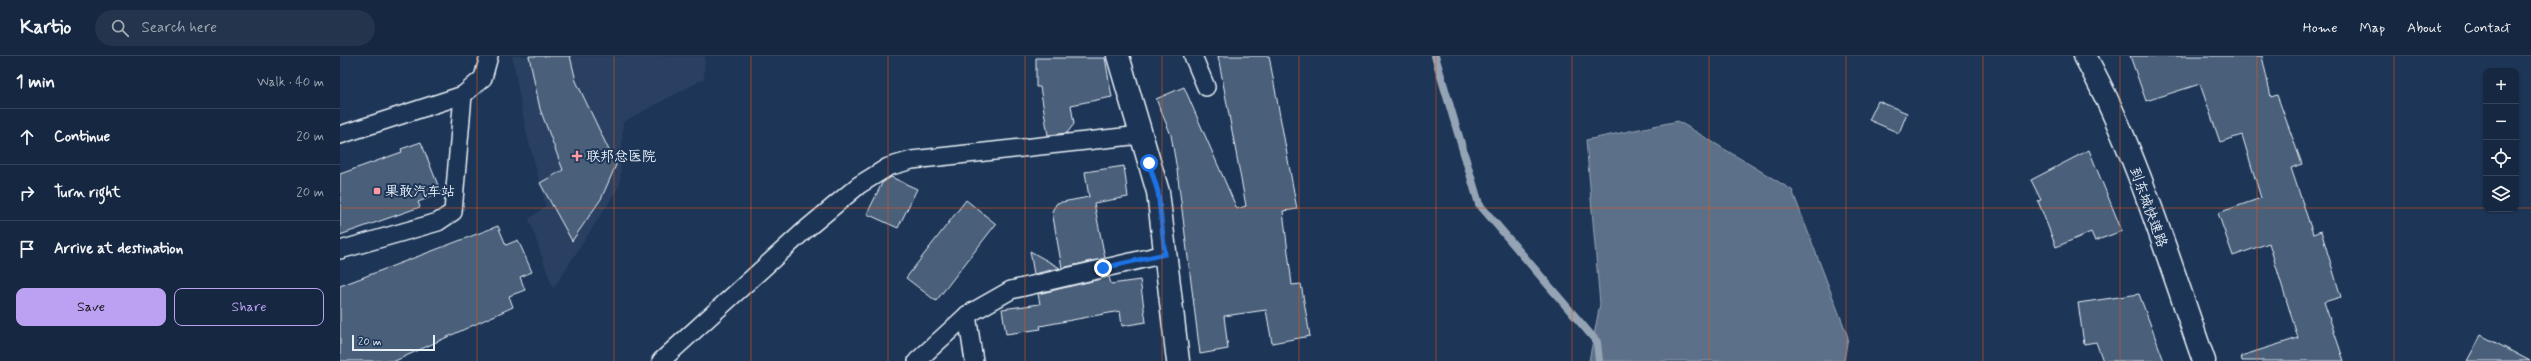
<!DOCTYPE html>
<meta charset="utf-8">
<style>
body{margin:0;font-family:Mynerve,"LXGW WenKai TC",sans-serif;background:#23344c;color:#f1f3f6}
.controls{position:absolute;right:12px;top:12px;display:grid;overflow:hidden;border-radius:8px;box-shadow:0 1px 3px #0004}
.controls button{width:36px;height:36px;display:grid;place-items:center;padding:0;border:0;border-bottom:1px solid #35445a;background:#162841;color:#f1f3f6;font:20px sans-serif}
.scale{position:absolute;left:12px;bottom:10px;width:83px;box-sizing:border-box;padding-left:4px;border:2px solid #e8f1f8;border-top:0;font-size:11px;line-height:14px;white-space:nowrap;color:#e8f1f8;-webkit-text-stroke:3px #1d3557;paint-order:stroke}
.stop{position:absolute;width:12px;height:12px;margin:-9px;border:3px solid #1a73e8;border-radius:50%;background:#fff}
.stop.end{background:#1a73e8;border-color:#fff;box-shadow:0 1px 4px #0008}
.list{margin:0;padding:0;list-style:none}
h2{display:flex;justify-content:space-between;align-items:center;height:52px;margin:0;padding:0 16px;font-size:17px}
h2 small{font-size:13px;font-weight:400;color:#9ea6b1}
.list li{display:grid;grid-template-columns:26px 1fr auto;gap:12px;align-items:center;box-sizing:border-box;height:56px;padding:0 16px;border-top:1px solid #35445a}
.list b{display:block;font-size:15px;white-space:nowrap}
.list em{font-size:13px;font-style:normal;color:#9ea6b1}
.actions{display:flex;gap:8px;padding:12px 16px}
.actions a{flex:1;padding:9px 0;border:1px solid #bca0f2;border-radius:8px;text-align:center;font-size:14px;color:#bca0f2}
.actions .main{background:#bca0f2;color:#111}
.icon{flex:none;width:22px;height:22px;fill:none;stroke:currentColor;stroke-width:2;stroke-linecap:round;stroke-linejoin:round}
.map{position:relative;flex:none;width:2191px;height:305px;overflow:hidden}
header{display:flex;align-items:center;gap:24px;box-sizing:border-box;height:56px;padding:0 20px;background:#162841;border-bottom:1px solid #35445a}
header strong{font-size:19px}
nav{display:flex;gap:22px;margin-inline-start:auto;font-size:14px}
.search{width:280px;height:36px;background:#23344c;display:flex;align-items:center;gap:10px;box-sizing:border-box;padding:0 14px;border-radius:22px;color:#9ea6b1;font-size:15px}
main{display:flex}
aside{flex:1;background:#162841}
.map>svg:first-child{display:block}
.built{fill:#2a4162}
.water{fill:#5d7089;stroke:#95a4b5}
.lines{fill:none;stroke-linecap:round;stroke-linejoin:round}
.stream{stroke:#95a4b5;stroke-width:8}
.building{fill:#495e7a;stroke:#e8f1f8}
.service-casing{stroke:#e8f1f8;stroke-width:20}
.tertiary-casing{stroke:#e8f1f8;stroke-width:25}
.secondary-casing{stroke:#e8f1f8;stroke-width:25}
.service{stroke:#1d3557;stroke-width:17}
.tertiary{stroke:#1d3557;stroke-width:22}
.secondary{stroke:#1d3557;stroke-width:22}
.route{stroke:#1a73e8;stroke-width:5}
.grid{fill:none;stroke:#e8590c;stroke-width:1;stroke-opacity:0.55}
.poi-dot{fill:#ff9aa2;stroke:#1d3557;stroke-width:1.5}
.labels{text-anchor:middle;stroke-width:4;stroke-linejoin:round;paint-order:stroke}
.poi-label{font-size:14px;fill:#e8f1f8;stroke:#1d3557;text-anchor:start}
.street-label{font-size:14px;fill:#e8f1f8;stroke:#1d3557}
</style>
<header>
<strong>Kartio</strong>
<div class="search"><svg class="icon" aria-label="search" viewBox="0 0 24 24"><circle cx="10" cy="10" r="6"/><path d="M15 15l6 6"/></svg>Search here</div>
<nav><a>Home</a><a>Map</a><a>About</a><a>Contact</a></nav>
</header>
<main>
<aside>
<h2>1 min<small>Walk · 40 m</small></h2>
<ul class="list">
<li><svg class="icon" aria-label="ahead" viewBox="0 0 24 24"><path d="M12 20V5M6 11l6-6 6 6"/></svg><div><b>Continue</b></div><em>20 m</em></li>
<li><svg class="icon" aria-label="right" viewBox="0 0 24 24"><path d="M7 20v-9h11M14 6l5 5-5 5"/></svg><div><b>Turn right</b></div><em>20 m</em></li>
<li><svg class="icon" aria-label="arrive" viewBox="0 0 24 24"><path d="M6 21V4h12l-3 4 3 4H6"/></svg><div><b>Arrive at destination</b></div></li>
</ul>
<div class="actions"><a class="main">Save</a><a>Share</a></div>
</aside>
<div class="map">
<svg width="2191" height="305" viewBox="0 0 2191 305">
<rect width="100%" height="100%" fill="#1d3557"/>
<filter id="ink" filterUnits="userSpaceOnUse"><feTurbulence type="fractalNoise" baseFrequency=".025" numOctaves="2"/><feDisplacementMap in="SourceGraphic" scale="8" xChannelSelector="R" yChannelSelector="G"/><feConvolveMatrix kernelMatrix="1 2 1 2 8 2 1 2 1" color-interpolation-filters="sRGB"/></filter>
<g filter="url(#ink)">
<polygon class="built" points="172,0 365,0 364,23 283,66 280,129 213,233 189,163 206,150 185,71"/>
<polygon class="water" points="1338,65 1452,134 1508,281 1504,305 1249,305 1260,248 1246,84"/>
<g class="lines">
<polyline class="stream" points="1095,0 1139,148 1257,286 1259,305"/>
</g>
<g class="building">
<polygon points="189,0 230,0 236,25 276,109 261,143 232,185 200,127 223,114 200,53"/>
<polygon points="878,0 929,0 957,153 943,155 952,229 961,228 970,280 932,287 926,254 884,260 888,293 860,298 837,114 831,79 816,43 844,31 897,153 906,150"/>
<polygon points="1790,0 1922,0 1931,41 1937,39 1962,108 1951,112 1973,178 1981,175 2001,241 1984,246 2004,305 1902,305 1901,300 1958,282 1929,187 1893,200 1878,157 1921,142 1902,79 1880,86 1860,28 1806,45"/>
<polygon points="696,2 765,2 772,41 731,49 734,68 727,77 708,79 700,31 696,31"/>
<polygon points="1538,45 1567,57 1559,77 1529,64"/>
<polygon points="81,86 101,137 78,146 80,151 0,179 0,118 62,96 61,93"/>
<polygon points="1749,94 1782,175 1755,185 1751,176 1716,191 1698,145 1701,144 1691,124"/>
<polygon points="784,110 788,141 754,147 765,202 722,212 712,155 717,147 749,141 745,116"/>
<polygon points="551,121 577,133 558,172 527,158 542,127"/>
<polygon points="626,144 656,168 596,245 566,222"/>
<polygon points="158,170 166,189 178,184 192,216 180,221 185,234 169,240 173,251 55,305 0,305 0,230"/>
<polygon points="690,195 720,212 694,218"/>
<polygon points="769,221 771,228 800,224 806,266 782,270 780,255 700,270 701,273 666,278 662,253 700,248 698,238"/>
<polygon points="1799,238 1824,305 1763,305 1756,286 1744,288 1738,247"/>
<polygon points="2141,279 2190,305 2127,305"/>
</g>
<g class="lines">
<defs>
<g id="service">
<polyline points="853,0 866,31"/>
<polyline points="0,79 123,39 143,22 149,0"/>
<polyline points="0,194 98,166 113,156 123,39"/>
<polyline points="627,259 634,305"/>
<polyline points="321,305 464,175 519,129 548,111 572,104 801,79"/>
<polyline points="577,305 627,259 671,234 825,198"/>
</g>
<polyline id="tertiary" points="778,0 818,136 838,305"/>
<path id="secondary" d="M1745 0C1797 96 1828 203 1864 305"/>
</defs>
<use href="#service" class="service-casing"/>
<use href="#tertiary" class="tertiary-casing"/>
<use href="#secondary" class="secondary-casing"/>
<use href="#service" class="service"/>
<use href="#tertiary" class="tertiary"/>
<use href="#secondary" class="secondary"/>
</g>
</g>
<g class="lines" filter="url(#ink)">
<polyline class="route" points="763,212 825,198 818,136 809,107"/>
</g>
<path class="grid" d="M137 0V305M274 0V305M411 0V305M548 0V305M685 0V305M822 0V305M959 0V305M1096 0V305M1232 0V305M1369 0V305M1506 0V305M1643 0V305M1780 0V305M1917 0V305M2054 0V305M0 152H2146M2176 152H2191"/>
<g class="poi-dot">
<path d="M235 94h4v4h4v4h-4v4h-4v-4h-4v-4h4z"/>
<rect x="33" y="131" width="8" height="8" rx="2"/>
</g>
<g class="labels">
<g class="poi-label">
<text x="246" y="105">联邦总医院</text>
<text x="45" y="140">果敢汽车站</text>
</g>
<g class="street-label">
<text transform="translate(1809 151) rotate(70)" y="5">到东城快速路</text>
</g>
</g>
</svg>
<div class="controls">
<button>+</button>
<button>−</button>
<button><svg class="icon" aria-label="locate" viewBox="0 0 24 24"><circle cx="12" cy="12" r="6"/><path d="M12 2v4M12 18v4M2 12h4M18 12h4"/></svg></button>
<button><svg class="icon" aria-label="layers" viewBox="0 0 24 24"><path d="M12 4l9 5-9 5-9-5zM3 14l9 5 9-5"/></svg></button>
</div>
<div class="scale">20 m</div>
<div class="stop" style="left:809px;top:107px"></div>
<div class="stop end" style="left:763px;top:212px"></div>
</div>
</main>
